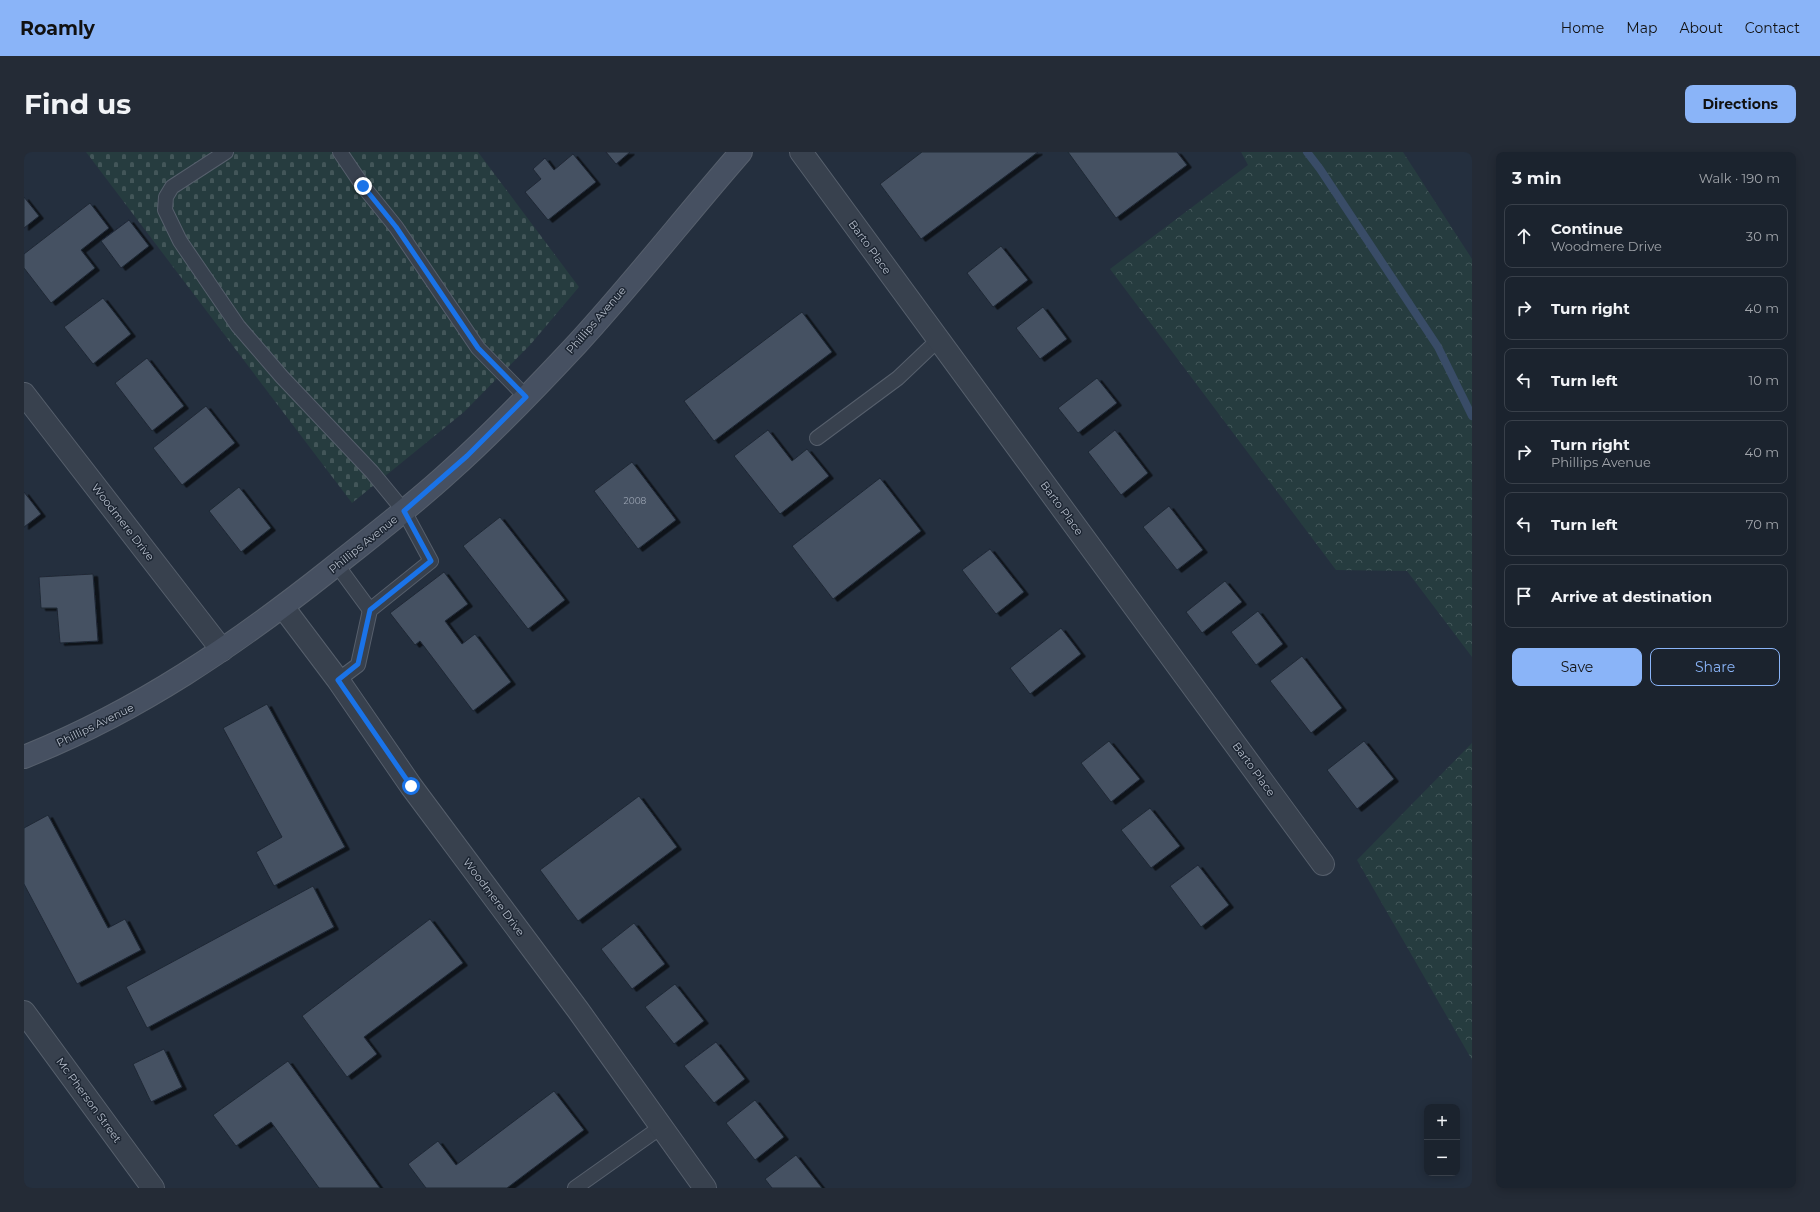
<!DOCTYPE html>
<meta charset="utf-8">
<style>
body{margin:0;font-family:Montserrat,sans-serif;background:#242b36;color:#f1f3f6}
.controls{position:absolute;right:12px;bottom:12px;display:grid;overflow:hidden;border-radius:8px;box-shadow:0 2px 10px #0003}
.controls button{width:36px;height:36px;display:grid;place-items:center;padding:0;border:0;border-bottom:1px solid #39404a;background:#1b232e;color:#f1f3f6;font:20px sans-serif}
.stop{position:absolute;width:12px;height:12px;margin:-9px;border:3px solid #1a73e8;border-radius:50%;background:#fff}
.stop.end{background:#1a73e8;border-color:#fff;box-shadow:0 1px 4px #0008}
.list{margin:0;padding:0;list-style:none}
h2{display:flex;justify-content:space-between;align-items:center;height:52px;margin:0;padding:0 16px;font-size:17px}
h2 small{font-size:13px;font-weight:400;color:#a0a4aa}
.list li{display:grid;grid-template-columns:26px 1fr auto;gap:12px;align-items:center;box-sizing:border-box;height:64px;margin:0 8px 8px;padding:0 8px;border:1px solid #39404a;border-radius:8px}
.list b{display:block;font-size:15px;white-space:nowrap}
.list p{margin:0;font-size:13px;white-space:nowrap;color:#a0a4aa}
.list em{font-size:13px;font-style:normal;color:#a0a4aa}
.actions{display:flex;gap:8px;padding:12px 16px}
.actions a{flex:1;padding:9px 0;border:1px solid #8ab4f8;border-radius:8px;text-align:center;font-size:14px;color:#8ab4f8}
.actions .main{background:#8ab4f8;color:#111}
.icon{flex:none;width:22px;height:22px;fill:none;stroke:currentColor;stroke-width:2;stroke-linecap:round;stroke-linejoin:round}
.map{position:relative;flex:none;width:1448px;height:1036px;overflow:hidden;border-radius:8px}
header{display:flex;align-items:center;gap:24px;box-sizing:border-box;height:56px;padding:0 20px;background:#8ab4f8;color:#111}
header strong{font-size:19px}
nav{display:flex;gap:22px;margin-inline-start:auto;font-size:14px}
.intro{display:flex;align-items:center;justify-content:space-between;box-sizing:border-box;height:96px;padding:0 24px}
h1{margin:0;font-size:28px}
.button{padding:10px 18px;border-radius:8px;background:#8ab4f8;color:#111;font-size:14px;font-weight:700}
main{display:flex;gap:24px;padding:0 24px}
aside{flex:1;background:#1b232e;border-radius:8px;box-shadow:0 2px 10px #0003}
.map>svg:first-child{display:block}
.forest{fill:url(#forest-crowns)}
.cemetery{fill:url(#cemetery-stones)}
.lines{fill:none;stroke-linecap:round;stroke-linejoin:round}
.stream{stroke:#394c67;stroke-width:8}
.building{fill:#455162;stroke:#1f2835;filter:url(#shadow)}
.lane-casing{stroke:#565f6c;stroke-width:16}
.street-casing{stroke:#565f6c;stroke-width:24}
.secondary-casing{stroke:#565f6c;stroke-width:24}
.lane{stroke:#38414e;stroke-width:14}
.street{stroke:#38414e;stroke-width:22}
.secondary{stroke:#465061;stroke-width:22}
.route{stroke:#1a73e8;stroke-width:5}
.labels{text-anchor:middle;stroke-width:3;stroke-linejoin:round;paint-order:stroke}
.number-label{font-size:9px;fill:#98a1af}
.street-label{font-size:11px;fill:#b4bcc9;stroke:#1d2633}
</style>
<header>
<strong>Roamly</strong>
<nav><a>Home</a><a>Map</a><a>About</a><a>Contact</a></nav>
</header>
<div class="intro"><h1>Find us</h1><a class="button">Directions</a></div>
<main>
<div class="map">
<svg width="1448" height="1036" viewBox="0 0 1448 1036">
<defs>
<pattern id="forest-crowns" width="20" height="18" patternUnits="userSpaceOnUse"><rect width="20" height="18" fill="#263c3f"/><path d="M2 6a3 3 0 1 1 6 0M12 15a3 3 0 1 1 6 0" fill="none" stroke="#435659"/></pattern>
<pattern id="cemetery-stones" width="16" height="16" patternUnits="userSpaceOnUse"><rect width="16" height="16" fill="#263c3f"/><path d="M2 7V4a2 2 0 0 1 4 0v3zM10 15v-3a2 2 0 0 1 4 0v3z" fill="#435659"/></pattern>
<filter id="shadow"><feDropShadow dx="4.5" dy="2.5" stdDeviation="0" flood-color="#0009"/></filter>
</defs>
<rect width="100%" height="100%" fill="#242f3e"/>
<g class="forest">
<polygon points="1217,0 1379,0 1448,107 1448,505 1383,419 1312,418 1086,117 1224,13"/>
<polygon points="1448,591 1448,908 1333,708"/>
</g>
<polygon class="cemetery" points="62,0 454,0 555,135 506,193 440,260 328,351"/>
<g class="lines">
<polyline class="stream" points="1283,0 1296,17 1414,195 1448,264"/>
</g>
<g class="building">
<polygon points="582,0 606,0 592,12"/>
<polygon points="898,0 1014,0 897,87 856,32"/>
<polygon points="1044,0 1153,0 1163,13 1092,66"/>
<polygon points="549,2 572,30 524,68 501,40 517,27 509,17 521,6 530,18"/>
<polygon points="0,45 15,64 0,76"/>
<polygon points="66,51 85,76 57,98 71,116 27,151 0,116 0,102"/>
<polygon points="105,68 125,94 97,116 77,89"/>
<polygon points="977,94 1004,128 969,155 943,121"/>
<polygon points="79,146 107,182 69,212 40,175"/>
<polygon points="1019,155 1043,187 1016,207 992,176"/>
<polygon points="778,160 808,200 690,289 660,249"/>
<polygon points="123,206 160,254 128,279 91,231"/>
<polygon points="1073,226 1093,251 1054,281 1034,256"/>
<polygon points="182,254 211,291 158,333 129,296"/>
<polygon points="744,278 768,309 783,297 805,324 756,362 710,304"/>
<polygon points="1091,278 1124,321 1097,343 1064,300"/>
<polygon points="608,310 652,368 614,397 570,339"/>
<polygon points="856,326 897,379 809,447 768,394"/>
<polygon points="215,335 247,376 217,400 185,359"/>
<polygon points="0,340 17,362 0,375"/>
<polygon points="1145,354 1179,398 1153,418 1119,375"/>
<polygon points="476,365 541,448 504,477 439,394"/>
<polygon points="966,397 1000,440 972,462 938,418"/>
<polygon points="420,420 444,452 421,469 438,492 451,482 487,530 449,559 396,489 391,493 366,461"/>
<polygon points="69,422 74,489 36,491 33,456 17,456 15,425"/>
<polygon points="1201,429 1218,450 1178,481 1162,460"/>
<polygon points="1234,459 1259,492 1232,513 1207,480"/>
<polygon points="1037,476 1057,502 1006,542 986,516"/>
<polygon points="1278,504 1318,556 1287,581 1246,529"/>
<polygon points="243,552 321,695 250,734 232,700 258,685 199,576"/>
<polygon points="1085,589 1116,627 1087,650 1057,611"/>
<polygon points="1340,589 1370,627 1333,657 1303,618"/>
<polygon points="615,644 653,695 554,769 516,718"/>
<polygon points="1126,656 1156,694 1127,716 1097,678"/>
<polygon points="24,663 84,776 101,767 117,798 53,832 0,732 0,676"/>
<polygon points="1174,713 1205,753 1177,775 1146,734"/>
<polygon points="289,734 310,775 123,876 102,835"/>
<polygon points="406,767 439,811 340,885 353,902 323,925 278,864"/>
<polygon points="610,771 641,812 608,837 577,797"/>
<polygon points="651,832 680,869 650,892 621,855"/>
<polygon points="692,890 721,927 690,951 660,914"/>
<polygon points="140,897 158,935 127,950 109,912"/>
<polygon points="264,909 356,1036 295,1036 247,970 212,994 189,963"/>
<polygon points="530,939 560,978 483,1036 402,1036 384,1012 414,989 432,1013"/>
<polygon points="731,948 760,985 731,1008 702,971"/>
<polygon points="772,1003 798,1036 748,1036 741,1027"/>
</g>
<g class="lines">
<defs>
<g id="lane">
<polyline points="202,0 148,35 142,45 141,58 156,89 214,174 258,225 348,320 380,359 407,409 346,458 334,513 314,528"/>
<polyline points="316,0 339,34 372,75 454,196 502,245"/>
<polyline points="793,286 874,226 914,188"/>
<polyline points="313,413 346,458"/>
<polyline points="551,1036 637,975"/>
</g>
<g id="street">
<polyline points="777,0 1299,712"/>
<polyline points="0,242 198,498"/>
<polyline points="259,455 314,528 387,634 554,858 681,1036"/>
<polyline points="0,860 129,1036"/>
</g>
<path id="secondary" d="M0 605C115 559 211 493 307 417 347 385 388 354 425 320 470 280 512 236 553 192 610 130 662 63 717 0"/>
</defs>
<use href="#lane" class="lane-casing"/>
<use href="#street" class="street-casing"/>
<use href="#secondary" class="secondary-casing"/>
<use href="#lane" class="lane"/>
<use href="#street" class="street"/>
<use href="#secondary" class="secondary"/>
</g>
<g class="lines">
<polyline class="route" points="339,34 372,75 454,196 502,245 443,304 380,359 407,409 346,458 334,512 314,528 387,634"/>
</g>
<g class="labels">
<g class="number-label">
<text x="611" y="352">2008</text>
</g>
<g class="street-label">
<text transform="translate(846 95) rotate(54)" y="4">Barto Place</text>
<text transform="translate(572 168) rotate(-49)" y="4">Phillips Avenue</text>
<text transform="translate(1038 356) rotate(54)" y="4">Barto Place</text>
<text transform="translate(99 370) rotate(52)" y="4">Woodmere Drive</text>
<text transform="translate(339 392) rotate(-39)" y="4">Phillips Avenue</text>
<text transform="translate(71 573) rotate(-26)" y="4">Phillips Avenue</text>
<text transform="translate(1230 617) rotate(54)" y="4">Barto Place</text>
<text transform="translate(470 745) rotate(53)" y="4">Woodmere Drive</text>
<text transform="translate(65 948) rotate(54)" y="4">Mc Pherson Street</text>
</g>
</g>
</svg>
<div class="controls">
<button>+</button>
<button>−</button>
</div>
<div class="stop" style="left:387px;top:634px"></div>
<div class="stop end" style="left:339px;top:34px"></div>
</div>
<aside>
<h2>3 min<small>Walk · 190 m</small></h2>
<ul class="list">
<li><svg class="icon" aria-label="ahead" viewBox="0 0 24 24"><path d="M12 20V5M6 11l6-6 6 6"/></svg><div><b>Continue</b><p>Woodmere Drive</p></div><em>30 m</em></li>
<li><svg class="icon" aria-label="right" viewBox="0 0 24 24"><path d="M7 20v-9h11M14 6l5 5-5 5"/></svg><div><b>Turn right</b></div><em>40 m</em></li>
<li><svg class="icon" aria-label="left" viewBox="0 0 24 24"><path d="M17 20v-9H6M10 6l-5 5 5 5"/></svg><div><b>Turn left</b></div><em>10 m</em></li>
<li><svg class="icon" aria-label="right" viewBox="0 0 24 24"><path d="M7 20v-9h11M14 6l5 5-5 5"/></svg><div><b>Turn right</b><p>Phillips Avenue</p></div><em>40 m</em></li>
<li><svg class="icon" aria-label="left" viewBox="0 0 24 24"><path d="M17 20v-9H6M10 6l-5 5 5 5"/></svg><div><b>Turn left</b></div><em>70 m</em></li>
<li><svg class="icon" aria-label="arrive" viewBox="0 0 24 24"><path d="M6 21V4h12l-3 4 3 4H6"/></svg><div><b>Arrive at destination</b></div></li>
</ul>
<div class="actions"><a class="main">Save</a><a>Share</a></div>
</aside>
</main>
